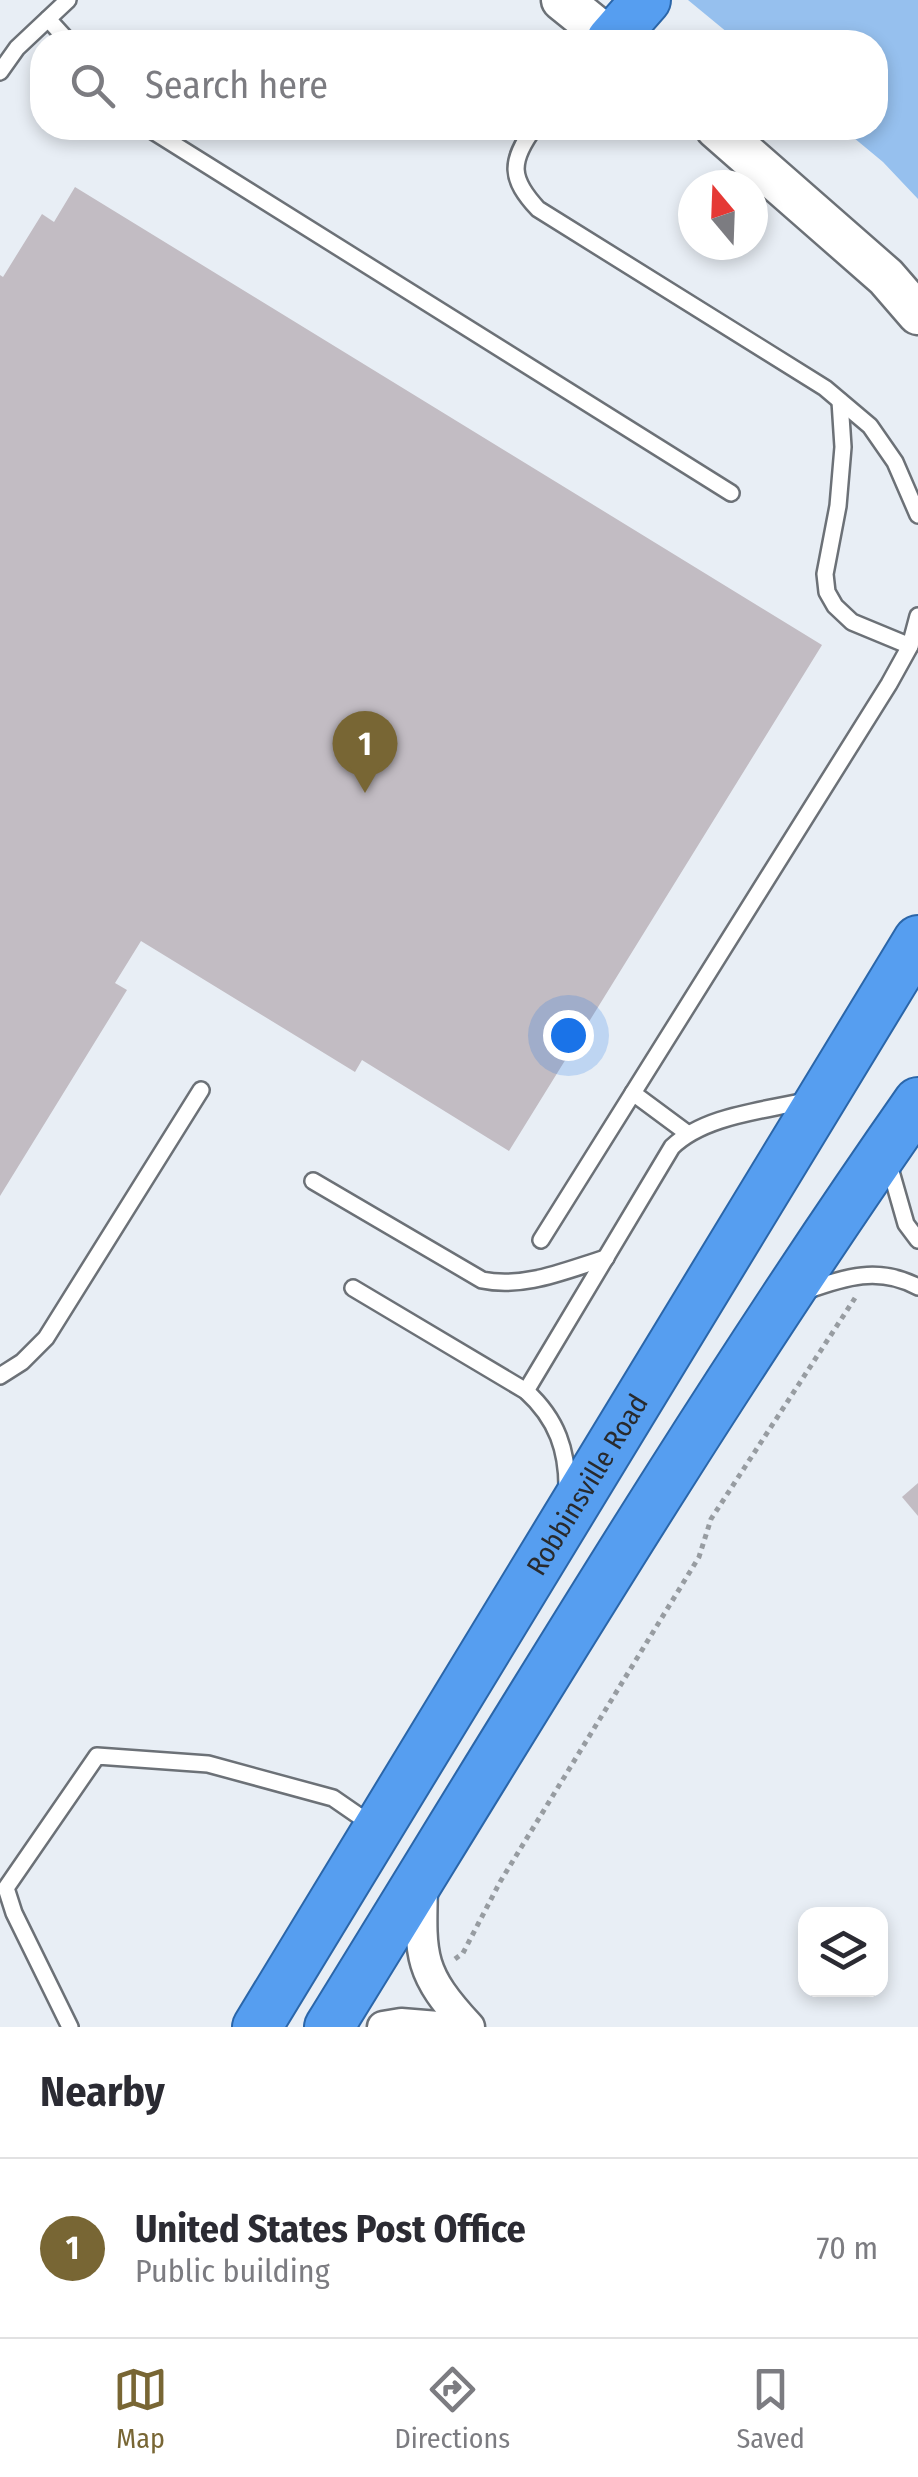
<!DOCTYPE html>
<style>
body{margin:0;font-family:"Fira Sans Condensed",sans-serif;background:#f7f7f7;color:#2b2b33}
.controls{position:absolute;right:30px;bottom:30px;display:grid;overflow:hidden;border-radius:20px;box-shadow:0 5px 15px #0003}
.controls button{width:90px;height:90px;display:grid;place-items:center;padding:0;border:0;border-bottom:2px solid #e1e1e2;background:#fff;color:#2b2b33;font:50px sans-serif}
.compass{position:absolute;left:678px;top:170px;width:90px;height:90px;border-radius:50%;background:#fff;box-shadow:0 5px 15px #0003;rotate:341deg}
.you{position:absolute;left:568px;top:1035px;width:35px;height:35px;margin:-25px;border:8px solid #fff;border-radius:50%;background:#1a73e8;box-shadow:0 0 0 15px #1a73e833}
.badge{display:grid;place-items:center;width:65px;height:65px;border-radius:50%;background:#786634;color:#fff;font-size:32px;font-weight:700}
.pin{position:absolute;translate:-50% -82px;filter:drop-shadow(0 2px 5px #0008)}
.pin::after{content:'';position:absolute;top:52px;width:35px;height:30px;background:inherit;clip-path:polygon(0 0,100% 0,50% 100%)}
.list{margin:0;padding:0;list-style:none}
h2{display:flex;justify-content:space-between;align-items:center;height:130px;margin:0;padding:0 40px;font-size:42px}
h2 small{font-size:32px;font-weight:400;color:#7c7c81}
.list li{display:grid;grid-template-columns:65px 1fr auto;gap:30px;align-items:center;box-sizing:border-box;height:180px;padding:0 40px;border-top:2px solid #e1e1e2}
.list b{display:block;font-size:38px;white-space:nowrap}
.list p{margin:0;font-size:32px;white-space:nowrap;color:#7c7c81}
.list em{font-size:32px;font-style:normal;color:#7c7c81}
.icon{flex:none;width:55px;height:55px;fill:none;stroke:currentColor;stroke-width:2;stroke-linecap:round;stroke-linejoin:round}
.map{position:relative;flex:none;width:918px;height:2027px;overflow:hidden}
.search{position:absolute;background:#fff;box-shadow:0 5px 15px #0003;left:30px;right:30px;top:30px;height:110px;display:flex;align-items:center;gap:25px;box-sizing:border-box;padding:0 35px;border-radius:40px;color:#7c7c81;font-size:38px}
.sheet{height:310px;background:#fff}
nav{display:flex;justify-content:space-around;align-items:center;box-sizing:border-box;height:140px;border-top:2px solid #e1e1e2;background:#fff;font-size:28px;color:#7c7c81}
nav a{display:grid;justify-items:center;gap:5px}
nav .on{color:#786634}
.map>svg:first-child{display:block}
.green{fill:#96c0ee}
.building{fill:#c2bcc3}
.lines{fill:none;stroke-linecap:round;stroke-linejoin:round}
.service-casing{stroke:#6c7177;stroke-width:20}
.minor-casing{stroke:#6c7177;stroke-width:35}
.secondary-casing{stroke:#6c7177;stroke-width:45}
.trunk-casing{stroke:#2b66a9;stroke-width:52}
.path{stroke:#979ca1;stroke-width:5;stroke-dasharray:5 5;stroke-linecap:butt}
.service{stroke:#fff;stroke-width:15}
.minor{stroke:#fff;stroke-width:30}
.secondary{stroke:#fff;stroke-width:40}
.trunk{stroke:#569ef0;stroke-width:48}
.labels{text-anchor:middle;stroke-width:9;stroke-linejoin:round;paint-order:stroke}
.street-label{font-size:28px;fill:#282a2d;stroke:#fff}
</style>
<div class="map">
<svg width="918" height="2027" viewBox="0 0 918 2027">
<rect width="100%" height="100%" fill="#e8eef5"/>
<polygon class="green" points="688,0 918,0 918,199 883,162 842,128 876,128 876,42 739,42"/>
<g class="building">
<polygon points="75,187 822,645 509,1151 362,1060 355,1072 141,941 115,983 127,990 0,1196 0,275 3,277 42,214 54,222"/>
<polygon points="918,1483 918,1516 902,1497"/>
</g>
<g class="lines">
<defs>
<g id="service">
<polyline points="48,19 69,42"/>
<polyline points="0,72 17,48 68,0"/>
<polyline points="148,128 731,493"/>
<path d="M534 128C509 162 510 179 538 209L825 388 870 426 895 462 918 515"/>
<polyline points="840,401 843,447 838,506 825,574 827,592 835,606 852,622 910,646"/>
<polyline points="633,1093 687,1133"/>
<polyline points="888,1161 906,1224 918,1240"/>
<path d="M313 1181 482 1280C524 1289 566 1270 606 1258"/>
<polyline points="541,1240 889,684 910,646 918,616"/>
<path d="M353 1288 526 1391C557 1419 568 1451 567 1492"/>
<path d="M806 1291C845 1277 879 1266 918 1287"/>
<polyline points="0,1376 22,1362 46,1338 201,1090"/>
<path d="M526 1391 672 1147C705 1115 764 1111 809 1100"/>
<polyline points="70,2027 14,1913 6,1888 97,1756 208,1764 333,1798 375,1827"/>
</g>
<g id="minor">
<path d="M422 1886C420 1957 419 1973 469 2027"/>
<polyline points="383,2027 401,2024 438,2027"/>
</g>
<g id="secondary">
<polyline points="562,0 614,42"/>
<polyline points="716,128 886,277 918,314"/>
</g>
<g id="trunk">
<polyline points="611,40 646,0"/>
<path id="s1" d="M257 2027 918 940"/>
<path d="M329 2027C521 1716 708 1402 918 1102"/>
</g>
</defs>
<use href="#service" class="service-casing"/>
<use href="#minor" class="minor-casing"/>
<use href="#secondary" class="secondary-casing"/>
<use href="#trunk" class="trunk-casing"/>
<polyline class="path" points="455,1959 463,1953 500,1882 699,1557 711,1519 855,1298"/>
<use href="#service" class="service"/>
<use href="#minor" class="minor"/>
<use href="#secondary" class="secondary"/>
<use href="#trunk" class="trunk"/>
</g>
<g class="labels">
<g class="street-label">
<text dy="10" stroke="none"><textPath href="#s1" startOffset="635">Robbinsville Road</textPath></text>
</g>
</g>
</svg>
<div class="controls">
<button><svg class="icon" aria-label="layers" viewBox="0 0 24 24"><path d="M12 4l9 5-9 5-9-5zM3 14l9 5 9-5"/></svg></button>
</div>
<svg class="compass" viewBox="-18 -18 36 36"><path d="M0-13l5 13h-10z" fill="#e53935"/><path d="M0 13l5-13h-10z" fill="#7c7c81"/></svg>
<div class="you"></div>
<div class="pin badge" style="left:365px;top:793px">1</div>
<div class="search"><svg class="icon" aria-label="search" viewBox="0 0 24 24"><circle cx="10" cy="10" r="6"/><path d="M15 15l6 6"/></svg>Search here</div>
</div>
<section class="sheet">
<h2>Nearby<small></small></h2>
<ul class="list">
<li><span class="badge">1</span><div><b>United States Post Office</b><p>Public building</p></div><em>70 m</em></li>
</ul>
</section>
<nav>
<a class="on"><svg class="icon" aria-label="map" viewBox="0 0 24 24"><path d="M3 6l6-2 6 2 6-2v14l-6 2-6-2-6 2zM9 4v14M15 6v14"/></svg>Map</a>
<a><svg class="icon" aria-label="directions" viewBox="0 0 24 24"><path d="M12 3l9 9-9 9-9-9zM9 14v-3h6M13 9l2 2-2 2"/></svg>Directions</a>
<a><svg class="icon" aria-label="saved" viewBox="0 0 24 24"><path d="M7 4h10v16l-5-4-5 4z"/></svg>Saved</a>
</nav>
